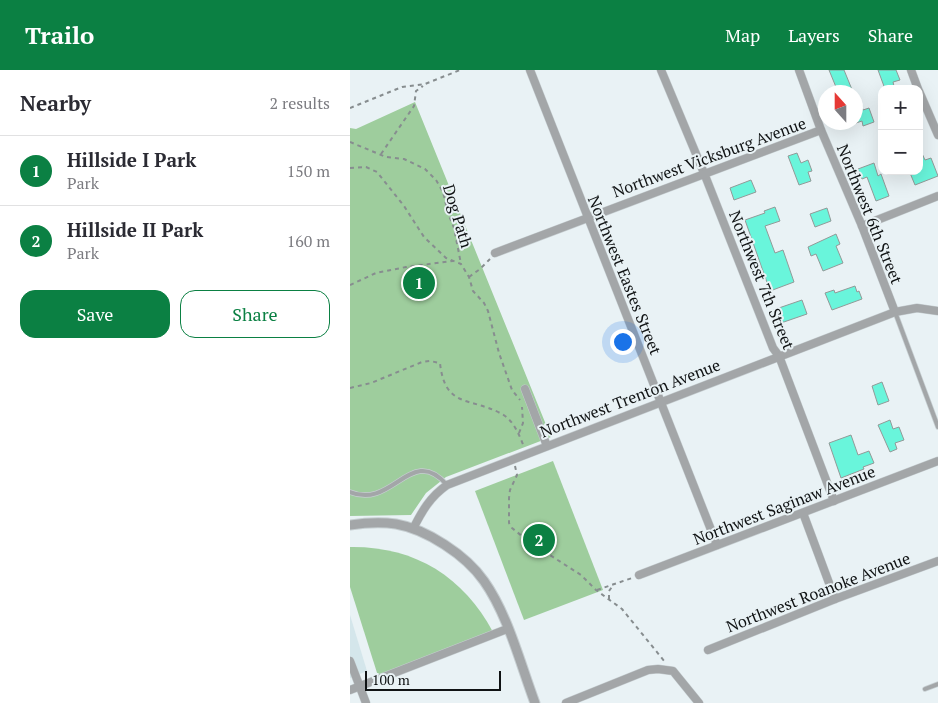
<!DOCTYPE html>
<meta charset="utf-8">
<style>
body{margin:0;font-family:"PT Serif",serif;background:#f7f7f7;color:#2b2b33}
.controls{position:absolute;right:15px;top:15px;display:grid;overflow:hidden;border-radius:10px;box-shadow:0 5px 20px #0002}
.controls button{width:45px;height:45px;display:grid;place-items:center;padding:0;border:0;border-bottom:1px solid #e1e1e2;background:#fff;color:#2b2b33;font:25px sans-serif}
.compass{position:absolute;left:468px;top:15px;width:45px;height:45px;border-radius:50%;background:#fff;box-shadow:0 5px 20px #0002;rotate:339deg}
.scale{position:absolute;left:15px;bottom:12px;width:136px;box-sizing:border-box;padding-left:5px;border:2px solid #101314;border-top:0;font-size:14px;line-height:18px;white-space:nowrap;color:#101314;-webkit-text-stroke:4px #e9f2f5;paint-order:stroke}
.you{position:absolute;left:272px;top:271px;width:18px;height:18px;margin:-12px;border:4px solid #fff;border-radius:50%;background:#1a73e8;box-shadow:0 0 0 8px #1a73e833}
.badge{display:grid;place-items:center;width:32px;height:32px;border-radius:50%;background:#0b8043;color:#fff;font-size:16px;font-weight:700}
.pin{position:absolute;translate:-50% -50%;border:2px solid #fff;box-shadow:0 1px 5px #0006}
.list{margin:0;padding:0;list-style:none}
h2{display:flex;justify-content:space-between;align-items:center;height:65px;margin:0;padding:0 20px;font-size:21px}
h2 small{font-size:16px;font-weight:400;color:#7c7c81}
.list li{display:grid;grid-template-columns:32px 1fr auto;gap:15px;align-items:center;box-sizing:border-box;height:70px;padding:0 20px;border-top:1px solid #e1e1e2}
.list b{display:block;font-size:19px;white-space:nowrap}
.list p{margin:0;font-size:16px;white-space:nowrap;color:#7c7c81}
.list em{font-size:16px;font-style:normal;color:#7c7c81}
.actions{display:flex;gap:10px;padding:15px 20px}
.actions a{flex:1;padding:11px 0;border:1px solid #0b8043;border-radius:15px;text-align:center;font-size:18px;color:#0b8043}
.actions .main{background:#0b8043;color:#fff}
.map{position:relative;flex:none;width:588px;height:633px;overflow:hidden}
header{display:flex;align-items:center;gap:30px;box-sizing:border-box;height:70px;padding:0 25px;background:#0b8043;color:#fff}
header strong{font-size:24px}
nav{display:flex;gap:28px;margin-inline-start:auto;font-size:18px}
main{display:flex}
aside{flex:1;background:#fff}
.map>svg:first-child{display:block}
.built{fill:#d4e6eb}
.green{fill:#9ecd9d}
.building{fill:#69f5db;stroke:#929a98}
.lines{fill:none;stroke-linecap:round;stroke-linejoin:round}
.service-casing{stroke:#c6ced1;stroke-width:5.5}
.minor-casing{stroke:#c6ced1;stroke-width:9}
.tertiary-casing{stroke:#c6ced1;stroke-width:11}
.path{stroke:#878d8f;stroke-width:2;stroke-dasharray:4 4;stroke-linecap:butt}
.service{stroke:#a3a6a8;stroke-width:4}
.minor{stroke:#a3a6a8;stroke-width:8}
.tertiary{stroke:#a3a6a8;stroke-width:9}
.labels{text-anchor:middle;stroke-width:4;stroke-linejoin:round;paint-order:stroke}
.street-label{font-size:16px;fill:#101314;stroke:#e9f2f5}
</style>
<header>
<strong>Trailo</strong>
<nav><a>Map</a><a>Layers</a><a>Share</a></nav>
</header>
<main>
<aside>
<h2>Nearby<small>2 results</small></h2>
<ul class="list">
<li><span class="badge">1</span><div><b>Hillside I Park</b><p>Park</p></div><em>150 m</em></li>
<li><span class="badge">2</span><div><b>Hillside II Park</b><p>Park</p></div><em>160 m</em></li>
</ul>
<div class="actions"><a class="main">Save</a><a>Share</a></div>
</aside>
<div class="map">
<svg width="588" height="633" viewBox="0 0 588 633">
<rect width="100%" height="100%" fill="#e9f2f5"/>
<polygon class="built" points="0,545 17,601 0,608"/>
<g class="green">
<polygon points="65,32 201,367 96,407 76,423 61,445 0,446 0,58 6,59"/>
<polygon points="203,391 253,520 174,550 125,421"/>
<path d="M0 477C64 476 113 506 143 562L28 606 0 517Z"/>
</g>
<g class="building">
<polygon points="479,0 494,0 503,22 488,22"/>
<polygon points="528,0 546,0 550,10 543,12 544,16 535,19"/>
<polygon points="511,33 513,40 519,38 524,52 513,56 512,51 506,53 506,35"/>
<polygon points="569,77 575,90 581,88 588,106 565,115 560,103 569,101"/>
<polygon points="447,83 451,93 458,90 462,101 458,102 461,111 449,115 438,86"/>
<polygon points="524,93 528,106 531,104 539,126 526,131 517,107 512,109 508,99"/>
<polygon points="401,110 406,122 384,130 380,118"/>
<polygon points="425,137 430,151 415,156 425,183 433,180 444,212 420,221 395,150 415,143 414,141"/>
<polygon points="477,138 481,151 465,157 460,144"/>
<polygon points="486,164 490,174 486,176 493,193 473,201 466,184 461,186 458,177"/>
<polygon points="505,216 507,222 509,221 512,229 482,240 475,223 484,220 485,223"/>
<polygon points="452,230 457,244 428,254 423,240"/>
<polygon points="532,312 539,331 528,335 522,316"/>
<polygon points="540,350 543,359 549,357 554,370 545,373 547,379 540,382 528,355"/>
<polygon points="501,365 508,385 519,381 524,393 513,397 514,399 491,408 479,373"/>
</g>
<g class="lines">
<defs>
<g id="service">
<polyline points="545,242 588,357"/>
<path d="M0 422C43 440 61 373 97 415"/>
<polyline points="575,619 588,614"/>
</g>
<g id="minor">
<polyline points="180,0 367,475"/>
<polyline points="311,0 354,103 423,278 429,286 484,431"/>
<polyline points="449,0 471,60 512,156 545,242"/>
<polyline points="561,0 568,19"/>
<polyline points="569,21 588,65"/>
<polyline points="512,156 588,126"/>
<polyline points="145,183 471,60"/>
<polyline points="175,319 197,376"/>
<polyline points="453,443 485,529"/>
<path d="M63 459C72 441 80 427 97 415L545 242 567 238 588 241"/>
<polyline points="289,505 588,391"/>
<polyline points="358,580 485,529 588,491"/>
<polyline points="0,591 16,633"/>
<polyline points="0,620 157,559"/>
<polyline points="216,633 298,600 308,599 323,601 349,633"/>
</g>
<path id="tertiary" d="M0 455C14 453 31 452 46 454 76 459 116 485 134 511 158 545 170 593 185 633"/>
</defs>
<use href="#service" class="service-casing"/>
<use href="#minor" class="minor-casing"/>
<use href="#tertiary" class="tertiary-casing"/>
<g class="path">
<polyline points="0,38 52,17 75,14 110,0"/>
<polyline points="0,72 36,87 54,89 75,99 86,110 93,122 98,143 104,158 111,194"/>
<polyline points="31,84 64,36 66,21 73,16"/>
<polyline points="0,98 16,97 27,102 54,136 74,167 96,188 111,194 119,207 123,221 134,233 138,241 149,283 162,320 170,330"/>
<polyline points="119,207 130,199 140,189"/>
<polyline points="0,215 26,203 56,197 103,191"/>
<path d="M0 318 21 313 72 292 80 291 90 293C95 338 119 327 150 343 163 349 169 364 174 377"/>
<polyline points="169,363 173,353 172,337"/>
<polyline points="165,396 167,405 160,420 159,428 159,453 162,458 178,471 231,505 246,520 272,539 315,592"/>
<polyline points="247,520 282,508"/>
<polyline points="259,529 259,521 264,514"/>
</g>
<use href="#service" class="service"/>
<use href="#minor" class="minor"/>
<use href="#tertiary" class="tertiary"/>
</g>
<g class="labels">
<g class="street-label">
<text transform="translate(359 87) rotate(-20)" y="6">Northwest Vicksburg Avenue</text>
<text transform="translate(520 144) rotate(68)" y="6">Northwest 6th Street</text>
<text transform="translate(108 146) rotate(73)" y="6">Dog Path</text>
<text transform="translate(275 205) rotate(68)" y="6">Northwest Eastes Street</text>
<text transform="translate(412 210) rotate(68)" y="6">Northwest 7th Street</text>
<text transform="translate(280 328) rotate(-21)" y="6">Northwest Trenton Avenue</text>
<text transform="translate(434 435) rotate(-21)" y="6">Northwest Saginaw Avenue</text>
<text transform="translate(468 522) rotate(-21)" y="6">Northwest Roanoke Avenue</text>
</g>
</g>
</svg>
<div class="controls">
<button>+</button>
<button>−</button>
</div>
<svg class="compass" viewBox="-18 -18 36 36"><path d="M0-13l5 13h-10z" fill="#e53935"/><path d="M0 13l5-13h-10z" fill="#7c7c81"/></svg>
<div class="scale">100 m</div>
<div class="you"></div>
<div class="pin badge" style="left:69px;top:213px">1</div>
<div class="pin badge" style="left:189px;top:470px">2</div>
</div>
</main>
